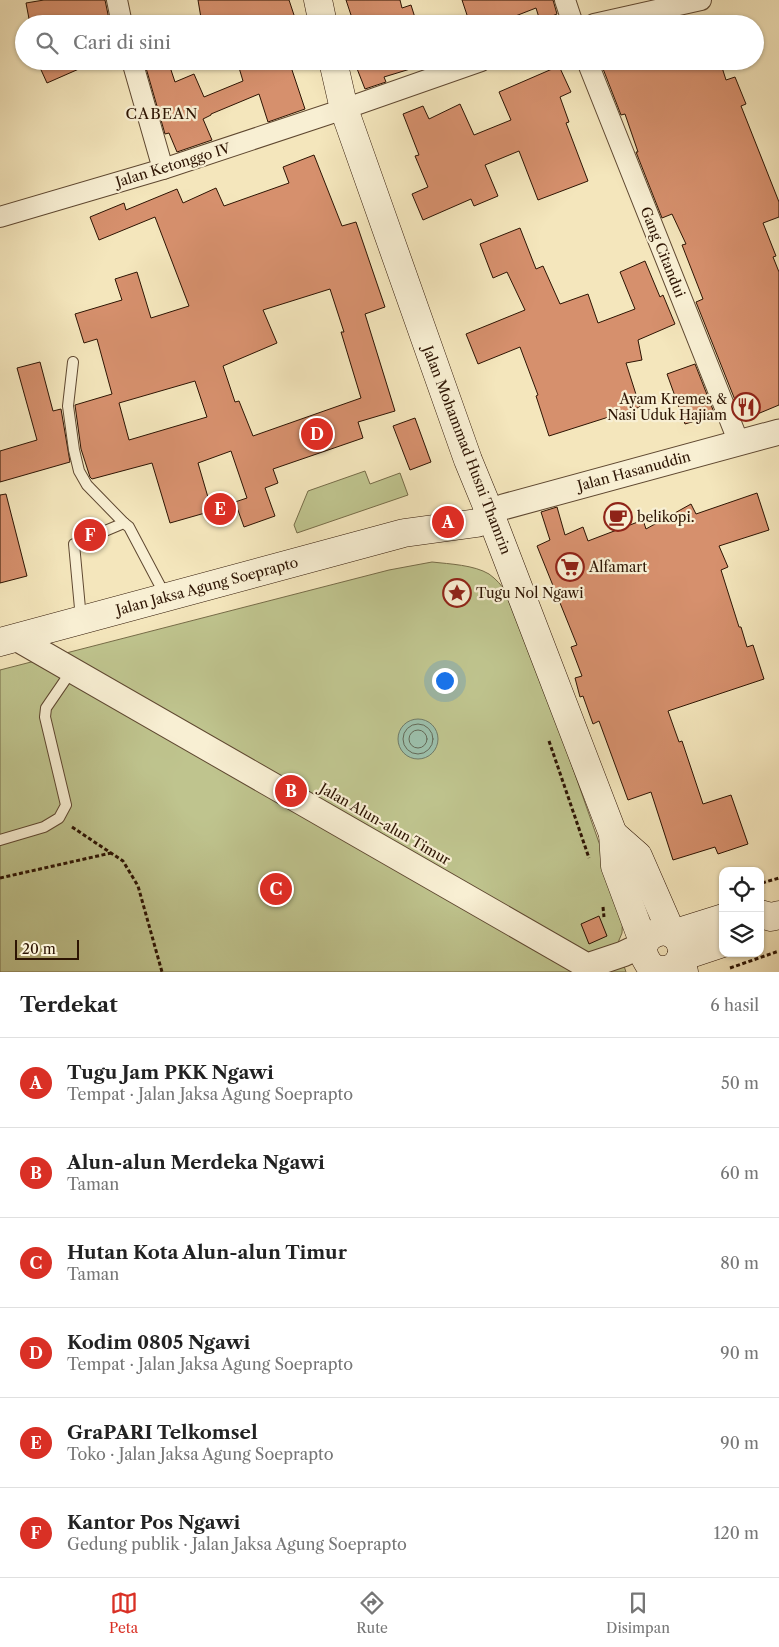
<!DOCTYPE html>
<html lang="id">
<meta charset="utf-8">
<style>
body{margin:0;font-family:"Libre Caslon Text",serif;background:#f6f6f6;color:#222}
.controls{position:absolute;right:15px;bottom:15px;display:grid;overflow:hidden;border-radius:10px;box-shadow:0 1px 4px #0004}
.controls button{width:45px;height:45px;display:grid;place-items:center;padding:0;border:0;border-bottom:1px solid #e0e0e0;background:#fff;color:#222;font:25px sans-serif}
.scale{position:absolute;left:15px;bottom:12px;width:64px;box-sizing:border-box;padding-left:5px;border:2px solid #2d1403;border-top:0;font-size:14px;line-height:18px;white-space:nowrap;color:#2d1403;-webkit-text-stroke:4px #f8efd3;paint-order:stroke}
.you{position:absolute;left:444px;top:680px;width:18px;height:18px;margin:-12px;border:4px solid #fff;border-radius:50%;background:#1a73e8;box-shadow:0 0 0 8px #1a73e833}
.badge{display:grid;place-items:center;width:32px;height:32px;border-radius:50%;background:#d93025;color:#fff;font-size:16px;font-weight:700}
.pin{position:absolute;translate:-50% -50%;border:2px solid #fff;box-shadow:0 1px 5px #0006}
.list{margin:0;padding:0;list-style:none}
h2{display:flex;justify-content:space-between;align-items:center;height:65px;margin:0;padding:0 20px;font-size:21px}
h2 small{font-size:16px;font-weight:400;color:#767676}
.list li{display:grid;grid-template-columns:32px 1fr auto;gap:15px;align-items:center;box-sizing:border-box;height:90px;padding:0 20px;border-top:1px solid #e0e0e0}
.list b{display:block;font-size:19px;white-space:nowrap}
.list p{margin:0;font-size:16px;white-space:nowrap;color:#767676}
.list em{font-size:16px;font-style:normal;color:#767676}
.icon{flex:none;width:28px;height:28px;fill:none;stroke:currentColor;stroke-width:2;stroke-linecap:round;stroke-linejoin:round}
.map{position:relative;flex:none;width:779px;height:972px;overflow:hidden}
.search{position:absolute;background:#fff;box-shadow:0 1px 4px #0004;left:15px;right:15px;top:15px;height:55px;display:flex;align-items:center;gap:12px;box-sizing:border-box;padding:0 18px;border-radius:28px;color:#767676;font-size:19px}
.sheet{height:605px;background:#fff}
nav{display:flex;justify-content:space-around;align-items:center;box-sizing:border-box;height:70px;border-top:1px solid #e0e0e0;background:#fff;font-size:14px;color:#767676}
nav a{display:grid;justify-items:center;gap:2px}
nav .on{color:#d93025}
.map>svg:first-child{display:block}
.green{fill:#bfc48e;stroke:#766c48}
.water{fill:#9cc0ac;stroke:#707b68}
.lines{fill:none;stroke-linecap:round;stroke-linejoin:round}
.shore{stroke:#646a58;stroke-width:1}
.building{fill:#d6906d;stroke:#2d1403;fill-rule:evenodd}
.service-casing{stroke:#5f4831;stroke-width:12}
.minor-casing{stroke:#5f4831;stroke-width:22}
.tertiary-casing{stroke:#5f4831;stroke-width:27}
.secondary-casing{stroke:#2d1403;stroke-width:29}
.path{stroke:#2d1403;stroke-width:3;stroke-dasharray:4 2.5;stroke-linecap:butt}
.service{stroke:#f8efd3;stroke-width:10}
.minor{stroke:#f8efd3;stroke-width:20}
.tertiary{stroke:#f8efd3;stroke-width:25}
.secondary{stroke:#f8efd3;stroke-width:28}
.labels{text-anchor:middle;stroke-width:4.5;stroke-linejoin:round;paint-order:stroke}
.street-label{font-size:14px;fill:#2d1403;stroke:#f8efd3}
.poi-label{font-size:14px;fill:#2d1403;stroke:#f8efd3;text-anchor:start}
.neighbourhood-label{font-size:15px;letter-spacing:1px;fill:#2d1403;stroke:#f8efd3}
</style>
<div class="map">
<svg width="779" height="972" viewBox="0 0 779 972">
<rect width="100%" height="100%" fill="#f4e6bc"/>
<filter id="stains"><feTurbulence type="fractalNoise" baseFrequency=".004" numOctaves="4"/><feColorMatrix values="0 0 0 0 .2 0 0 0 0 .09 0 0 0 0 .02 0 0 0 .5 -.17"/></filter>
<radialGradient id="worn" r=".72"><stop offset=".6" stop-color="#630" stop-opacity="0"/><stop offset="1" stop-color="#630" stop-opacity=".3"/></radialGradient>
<g class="green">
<polygon points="365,471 370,484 400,473 408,495 297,533 294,525 308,491"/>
<path d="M432 562C450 564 474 565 489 574 503 584 512 600 519 615L623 911 622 933 617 945 626 972H0V670L389 570Z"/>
</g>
<circle class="water" cx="418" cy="739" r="20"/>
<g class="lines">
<g class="shore">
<circle cx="418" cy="739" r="15"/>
<circle cx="418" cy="739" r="9"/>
</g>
</g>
<g class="building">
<polygon points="44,0 105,0 110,24 30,24 26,3"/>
<polygon points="198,0 289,0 297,24 202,24"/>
<polygon points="346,0 400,0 402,8 411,5 417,24 354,24"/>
<polygon points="462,0 553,0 557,14 540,21 536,8 495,24 470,24"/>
<polygon points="37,61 97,61 47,83"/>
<polygon points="144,61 168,61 175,82 194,74 204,97 243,81 237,61 289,61 305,109 268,122 259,94 211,114 211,115 203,119 212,140 177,152 169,133 165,134"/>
<polygon points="354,61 420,61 420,66 384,77 386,82 365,89"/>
<polygon points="600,61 720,61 726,80 735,77 746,104 741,106 779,202 779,217 763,223 776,256 773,257 779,272 779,405 743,420 696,302 703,299 682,245 686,244 672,214 662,218 636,152 638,152 625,114 621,115"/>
<polygon points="559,66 571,92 560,97 569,122 566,123 588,181 538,200 519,151 485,165 498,196 474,206 471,199 423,220 412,194 428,187 415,156 419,155 403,114 423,106 429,119 460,104 474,135 511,120 499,92"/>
<path d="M314 155 342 226 356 222 385 307 365 314 395 411 358 422 363 438 273 469 278 483 265 488 275 516 244 527 235 502 247 498 231 451 198 463 212 511 170 523 152 463 92 479 90 477 81 449 75 405 112 394 97 339 84 343 75 314 122 300 115 279 137 272 151 318 189 306 155 217 99 240 90 217 124 203 126 210 177 189 183 203 216 188 224 206 289 183 283 167ZM330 289 344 332H341L361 398 253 436 239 401 235 402 223 366 277 343 263 310ZM195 381 207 417 129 440 119 403Z"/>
<polygon points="520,228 536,269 543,266 560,304 588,294 598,323 635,309 620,272 645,261 660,297 663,295 675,324 638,340 642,360 626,363 640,407 549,436 536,396 538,395 520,347 478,364 466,334 525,310 507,272 493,278 480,244"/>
<polygon points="40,362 53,411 61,409 70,462 0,482 0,451 37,440 17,368"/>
<polygon points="695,364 715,415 685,424 667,374"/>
<polygon points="415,418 431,462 410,470 393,426"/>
<polygon points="757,493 769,530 719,546 728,567 721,570 739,627 741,627 747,647 753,645 764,679 668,711 679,742 682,741 703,804 731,795 748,844 718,854 715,847 673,860 651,792 628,800 599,721 593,724 583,696 580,697 575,678 582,676 571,647 577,645 537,546 550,540 541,512 557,507 565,535 583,527 588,541 643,520 646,529 691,504 696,514"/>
<polygon points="6,494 27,576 0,583 0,495"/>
<polygon points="599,916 607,936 589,944 581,924"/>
</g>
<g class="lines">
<defs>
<g id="service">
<polyline points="73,362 68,406 74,450 79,471 87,485 124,523"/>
<polyline points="81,619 74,544 124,523 129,527 166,597"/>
<polyline points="0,840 44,827 59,818 66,805 45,717 46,708 72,670"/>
</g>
<g id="minor">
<polyline points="117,0 122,24"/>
<polyline points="565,0 573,24"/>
<polyline points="594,24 701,0"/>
<polyline points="132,61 163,169"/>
<polyline points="587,61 739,443"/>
<polyline points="0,217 163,169 344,109 481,61"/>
</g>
<g id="tertiary">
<polyline points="503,507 779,432"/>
<polyline points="16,638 587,966 623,954 644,944"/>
</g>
<g id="secondary">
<polyline points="318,0 323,24"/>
<polyline points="333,61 344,109 468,460 489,511 613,834 615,866 644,944"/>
<polyline points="0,642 404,533 477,523 485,519 489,511"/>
<polyline points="613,834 638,856 672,934 723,918"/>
<polyline points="760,914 771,917 779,915"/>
<path d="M681 957C678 965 672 970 663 970 656 970 650 967 647 961 631 936 672 918 681 945 683 950 682 952 681 957 681 961 683 967 684 972"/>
<polyline points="681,957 723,943"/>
</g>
</defs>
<use href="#service" class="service-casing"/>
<use href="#minor" class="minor-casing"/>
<use href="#tertiary" class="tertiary-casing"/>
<use href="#secondary" class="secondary-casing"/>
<g class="path">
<polyline points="549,741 589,858"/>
<polyline points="72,827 123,861 138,886 162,972"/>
<polyline points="0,878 111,853"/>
<polyline points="762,883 779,878"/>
<polyline points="603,907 604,917"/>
<polyline points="730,968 779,951"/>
</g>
<use href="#service" class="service"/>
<use href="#minor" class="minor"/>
<use href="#tertiary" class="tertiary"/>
<use href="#secondary" class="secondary"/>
</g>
<defs>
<symbol id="restaurant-ring" viewBox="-11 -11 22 22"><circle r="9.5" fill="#f8efd3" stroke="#8f2418" stroke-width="1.5"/><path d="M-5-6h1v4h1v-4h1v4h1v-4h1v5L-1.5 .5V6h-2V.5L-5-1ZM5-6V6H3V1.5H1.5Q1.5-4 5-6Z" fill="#8f2418"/></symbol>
<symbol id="cafe-ring" viewBox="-11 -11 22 22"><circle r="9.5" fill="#f8efd3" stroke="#8f2418" stroke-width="1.5"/><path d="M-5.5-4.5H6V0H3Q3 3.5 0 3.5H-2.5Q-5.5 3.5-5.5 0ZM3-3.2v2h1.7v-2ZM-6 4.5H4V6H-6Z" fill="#8f2418"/></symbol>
<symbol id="supermarket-ring" viewBox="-11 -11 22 22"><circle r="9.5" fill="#f8efd3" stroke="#8f2418" stroke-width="1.5"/><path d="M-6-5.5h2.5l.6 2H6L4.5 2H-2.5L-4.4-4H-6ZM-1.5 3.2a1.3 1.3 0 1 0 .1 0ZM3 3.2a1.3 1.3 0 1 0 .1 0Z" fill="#8f2418"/></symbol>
<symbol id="sight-ring" viewBox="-11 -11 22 22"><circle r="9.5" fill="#f8efd3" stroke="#8f2418" stroke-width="1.5"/><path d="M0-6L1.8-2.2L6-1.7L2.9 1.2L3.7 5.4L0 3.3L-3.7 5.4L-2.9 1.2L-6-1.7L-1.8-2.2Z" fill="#8f2418"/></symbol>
</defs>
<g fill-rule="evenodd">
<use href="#restaurant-ring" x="730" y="391" width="32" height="32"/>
<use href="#cafe-ring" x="602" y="501" width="32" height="32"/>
<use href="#supermarket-ring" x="554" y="551" width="32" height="32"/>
<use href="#sight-ring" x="441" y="577" width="32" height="32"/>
</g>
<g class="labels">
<g class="street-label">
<text transform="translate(173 165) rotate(-17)" y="5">Jalan Ketonggo IV</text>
<text transform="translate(663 252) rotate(68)" y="5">Gang Citandui</text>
<text transform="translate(467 450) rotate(69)" y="5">Jalan Mohammad Husni Thamrin</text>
<text transform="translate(634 471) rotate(-15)" y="5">Jalan Hasanuddin</text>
<text transform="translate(207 586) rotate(-15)" y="5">Jalan Jaksa Agung Soeprapto</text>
<text transform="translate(385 824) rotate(30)" y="5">Jalan Alun-alun Timur</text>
</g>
<g class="poi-label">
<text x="727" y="404" text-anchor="end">Ayam Kremes &amp;<tspan x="727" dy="16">Nasi Uduk Hajiam</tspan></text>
<text x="637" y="522">belikopi.</text>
<text x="589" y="572">Alfamart</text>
<text x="476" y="598">Tugu Nol Ngawi</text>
</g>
<g class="neighbourhood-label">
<text x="162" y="119">CABEAN</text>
</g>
</g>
<rect width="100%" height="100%" filter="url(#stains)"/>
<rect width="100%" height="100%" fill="url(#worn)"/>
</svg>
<div class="controls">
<button><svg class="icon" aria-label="locate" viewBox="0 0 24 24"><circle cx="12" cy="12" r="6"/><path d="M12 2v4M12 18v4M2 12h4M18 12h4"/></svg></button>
<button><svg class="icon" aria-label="layers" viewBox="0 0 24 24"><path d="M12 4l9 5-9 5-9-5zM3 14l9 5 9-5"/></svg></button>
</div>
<div class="scale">20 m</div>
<div class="you"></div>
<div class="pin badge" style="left:448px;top:522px">A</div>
<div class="pin badge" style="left:291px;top:791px">B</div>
<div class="pin badge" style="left:276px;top:889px">C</div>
<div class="pin badge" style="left:317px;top:434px">D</div>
<div class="pin badge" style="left:220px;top:509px">E</div>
<div class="pin badge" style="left:90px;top:535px">F</div>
<div class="search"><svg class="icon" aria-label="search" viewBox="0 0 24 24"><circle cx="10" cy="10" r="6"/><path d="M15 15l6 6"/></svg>Cari di sini</div>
</div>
<section class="sheet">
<h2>Terdekat<small>6 hasil</small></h2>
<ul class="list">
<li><span class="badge">A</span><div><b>Tugu Jam PKK Ngawi</b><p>Tempat · Jalan Jaksa Agung Soeprapto</p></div><em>50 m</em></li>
<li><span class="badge">B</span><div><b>Alun-alun Merdeka Ngawi</b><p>Taman</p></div><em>60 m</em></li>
<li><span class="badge">C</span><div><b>Hutan Kota Alun-alun Timur</b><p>Taman</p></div><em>80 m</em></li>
<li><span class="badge">D</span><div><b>Kodim 0805 Ngawi</b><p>Tempat · Jalan Jaksa Agung Soeprapto</p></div><em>90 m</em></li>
<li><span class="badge">E</span><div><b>GraPARI Telkomsel</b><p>Toko · Jalan Jaksa Agung Soeprapto</p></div><em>90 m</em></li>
<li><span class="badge">F</span><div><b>Kantor Pos Ngawi</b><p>Gedung publik · Jalan Jaksa Agung Soeprapto</p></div><em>120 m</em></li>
</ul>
</section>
<nav>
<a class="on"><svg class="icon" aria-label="map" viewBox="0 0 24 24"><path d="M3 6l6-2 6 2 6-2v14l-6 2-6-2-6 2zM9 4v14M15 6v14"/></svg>Peta</a>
<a><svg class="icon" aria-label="directions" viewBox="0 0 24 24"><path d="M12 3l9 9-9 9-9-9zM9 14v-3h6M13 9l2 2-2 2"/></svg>Rute</a>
<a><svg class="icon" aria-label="saved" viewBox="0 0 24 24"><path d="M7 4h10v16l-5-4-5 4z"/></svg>Disimpan</a>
</nav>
